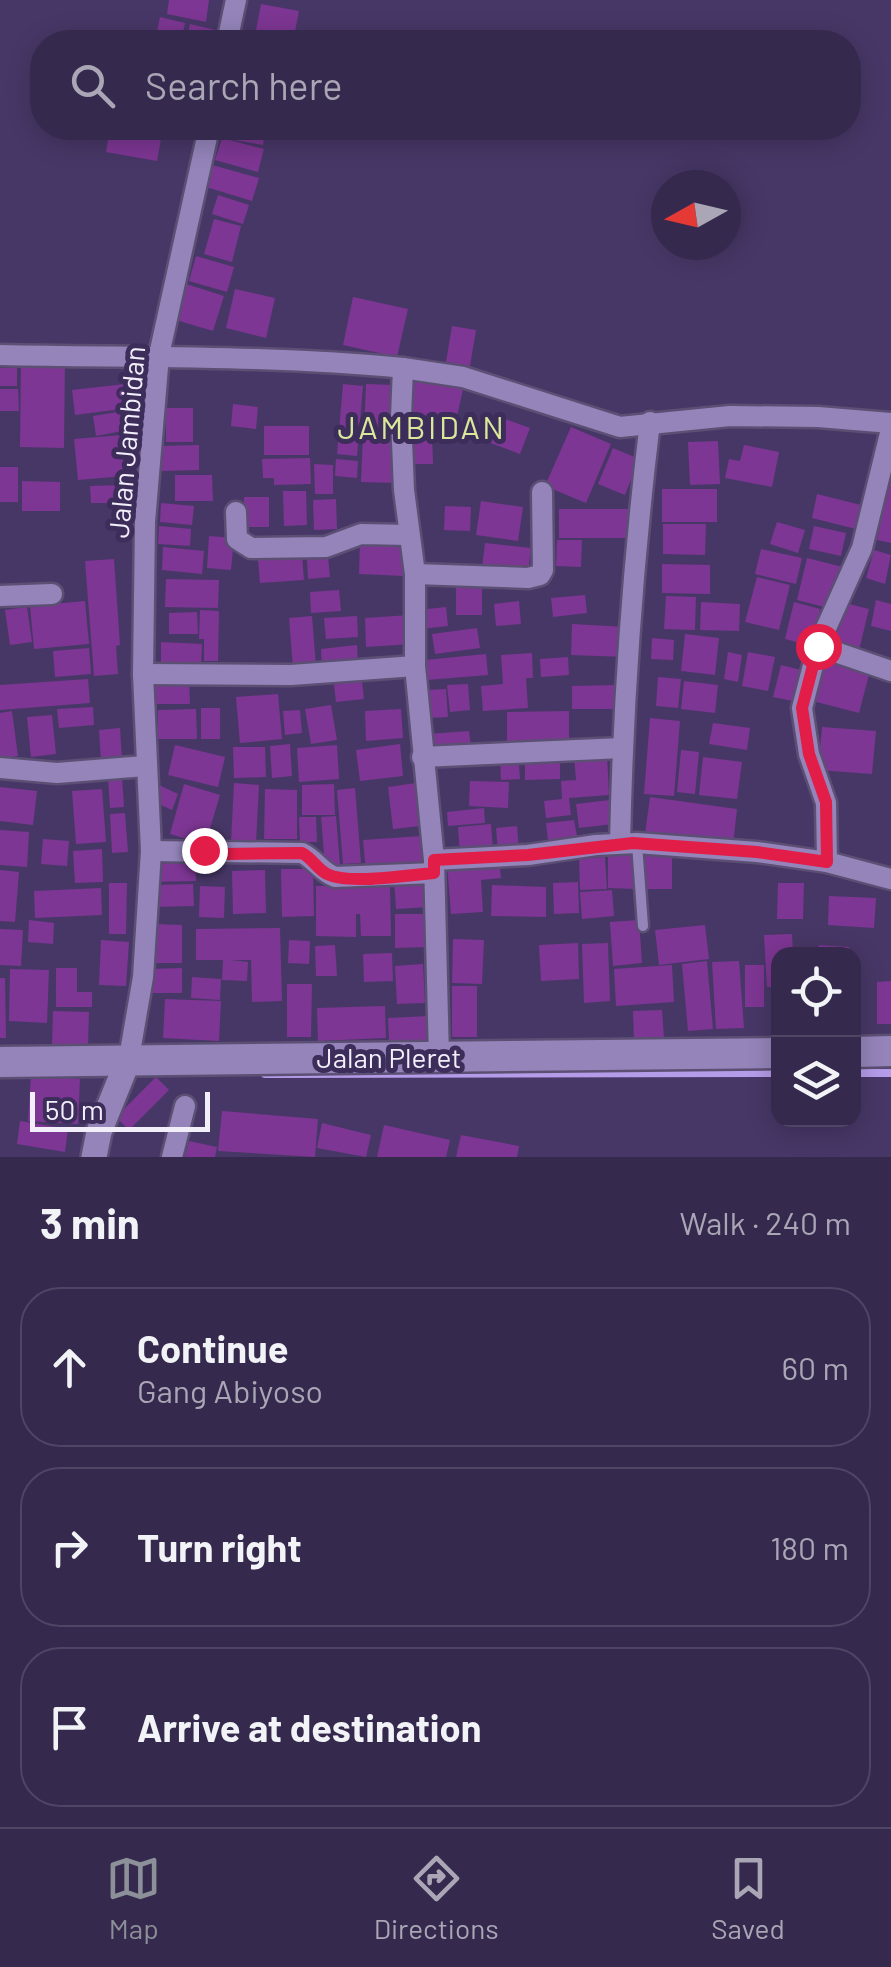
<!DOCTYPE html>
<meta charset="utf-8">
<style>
body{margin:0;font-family:Barlow,sans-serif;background:#403557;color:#f1f3f6}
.controls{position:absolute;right:30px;bottom:30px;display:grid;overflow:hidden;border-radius:20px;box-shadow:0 5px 25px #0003}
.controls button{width:90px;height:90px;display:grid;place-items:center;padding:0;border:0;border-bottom:2px solid #4f4565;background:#35294d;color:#f1f3f6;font:50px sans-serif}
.compass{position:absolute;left:651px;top:170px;width:90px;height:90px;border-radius:50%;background:#35294d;box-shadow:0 5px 25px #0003;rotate:262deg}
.scale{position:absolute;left:30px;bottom:25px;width:180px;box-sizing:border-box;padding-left:10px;border:5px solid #f2effa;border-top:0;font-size:28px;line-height:35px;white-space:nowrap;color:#f2effa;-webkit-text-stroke:8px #3c2d5b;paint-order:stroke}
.stop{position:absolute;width:30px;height:30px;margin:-22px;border:8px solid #e11d48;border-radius:50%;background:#fff}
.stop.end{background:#e11d48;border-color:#fff;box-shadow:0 2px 10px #0008}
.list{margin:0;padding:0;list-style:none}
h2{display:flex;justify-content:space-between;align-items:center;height:130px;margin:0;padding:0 40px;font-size:42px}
h2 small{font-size:32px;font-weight:400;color:#aaa6b6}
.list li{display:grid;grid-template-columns:65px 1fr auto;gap:30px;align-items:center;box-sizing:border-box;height:160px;margin:0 20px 20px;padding:0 20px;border:2px solid #4f4565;border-radius:40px}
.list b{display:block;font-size:38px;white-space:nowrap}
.list p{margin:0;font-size:32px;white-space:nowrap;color:#aaa6b6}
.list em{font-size:32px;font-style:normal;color:#aaa6b6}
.icon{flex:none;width:55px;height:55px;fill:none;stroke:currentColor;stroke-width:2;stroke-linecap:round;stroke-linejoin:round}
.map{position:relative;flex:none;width:891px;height:1157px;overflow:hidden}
.search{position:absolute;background:#35294d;box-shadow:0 5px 25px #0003;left:30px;right:30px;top:30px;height:110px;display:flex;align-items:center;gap:25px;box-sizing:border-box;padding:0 35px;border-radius:40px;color:#aaa6b6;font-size:38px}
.sheet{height:670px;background:#35294d}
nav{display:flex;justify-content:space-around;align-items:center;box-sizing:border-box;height:140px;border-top:2px solid #4f4565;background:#35294d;font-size:28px;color:#aaa6b6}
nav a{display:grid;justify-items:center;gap:5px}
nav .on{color:#8c9099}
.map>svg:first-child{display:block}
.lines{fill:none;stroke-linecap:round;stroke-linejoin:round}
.stream{stroke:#b59ce9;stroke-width:8}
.building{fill:#7d3693}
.service-casing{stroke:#5c4f74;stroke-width:15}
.minor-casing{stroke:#5c4f74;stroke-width:25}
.tertiary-casing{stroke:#5c4f74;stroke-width:30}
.secondary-casing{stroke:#5c4f74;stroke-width:35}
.service{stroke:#9484ba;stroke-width:10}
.minor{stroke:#9484ba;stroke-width:20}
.tertiary{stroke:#9484ba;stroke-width:25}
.secondary{stroke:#9484ba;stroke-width:30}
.route{stroke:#e11d48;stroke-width:12}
.labels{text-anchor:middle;stroke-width:10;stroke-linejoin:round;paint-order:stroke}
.street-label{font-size:28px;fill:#f2effa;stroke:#3c2d5b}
.quarter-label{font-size:32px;letter-spacing:2.5px;fill:#d9e89b;stroke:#3c2d5b}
</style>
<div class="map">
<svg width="891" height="1157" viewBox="0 0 891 1157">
<rect width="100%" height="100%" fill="#473767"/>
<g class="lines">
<g class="stream">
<polyline points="854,1073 891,1073"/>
<polyline points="265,1074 778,1073"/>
</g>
</g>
<g class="building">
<polygon points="169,0 209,0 206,22 167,14"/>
<polygon points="261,4 299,11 294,37 256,30"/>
<polygon points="160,17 185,23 181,42 155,41"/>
<polygon points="190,24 216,30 213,42 186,42"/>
<polygon points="110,128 163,128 157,161 106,152"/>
<polygon points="230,128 266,128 263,145 228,139"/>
<polygon points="222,138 264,149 258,172 215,160"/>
<polygon points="212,165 259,178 252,201 206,187"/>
<polygon points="218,195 249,205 243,224 212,214"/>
<polygon points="214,219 241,226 232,262 204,254"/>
<polygon points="196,256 234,267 227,292 189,281"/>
<polygon points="186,284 224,296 213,331 176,320"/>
<polygon points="235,289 275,298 266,338 226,328"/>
<polygon points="353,297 408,309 397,357 343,345"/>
<polygon points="452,326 476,330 470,366 446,362"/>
<polygon points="21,357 65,358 64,448 20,447"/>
<rect x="0" y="368" width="17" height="18"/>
<polygon points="416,373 464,385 455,425 407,413"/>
<polygon points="125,384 129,408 75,415 72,390"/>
<polygon points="343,384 363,386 357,456 337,454"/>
<polygon points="366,384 393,385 391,434 364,432"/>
<polygon points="0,389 18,389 19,411 0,411"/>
<polygon points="233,404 258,407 256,429 231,426"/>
<rect x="166" y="408" width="27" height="34"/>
<polygon points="130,410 133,429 96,436 93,416"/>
<polygon points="497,416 530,428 520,454 488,442"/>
<rect x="264" y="426" width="45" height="29"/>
<polygon points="571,427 611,444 586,503 545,486"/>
<polygon points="411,430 432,430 433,464 411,464"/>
<polygon points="363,434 400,436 398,483 361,482"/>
<polygon points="122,435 125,476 78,480 74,439"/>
<polygon points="718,441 720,484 690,485 688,442"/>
<polygon points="199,445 199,470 162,471 161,446"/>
<polygon points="744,445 779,452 772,487 725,478 729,459 740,461"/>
<polygon points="613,448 639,459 625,495 598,484"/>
<polygon points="310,458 311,484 274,485 274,478 263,478 262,459"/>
<polygon points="336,459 358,461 357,478 335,476"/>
<polygon points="314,464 333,465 333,494 315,494"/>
<rect x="0" y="467" width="18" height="35"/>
<polygon points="175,475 212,475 213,501 175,501"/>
<polygon points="889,480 891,480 891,543 877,540"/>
<polygon points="22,481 60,482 60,511 22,511"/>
<polygon points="125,485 125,503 91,503 90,486"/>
<rect x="662" y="489" width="55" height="33"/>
<polygon points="283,491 306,491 307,525 284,526"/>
<polygon points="817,494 869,507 864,531 812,518"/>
<rect x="244" y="497" width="25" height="30"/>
<polygon points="336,499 337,529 314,530 313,500"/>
<polygon points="481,501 523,507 518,541 476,535"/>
<polygon points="161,503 194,506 192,525 160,522"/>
<polygon points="445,506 471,507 470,531 444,530"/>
<rect x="559" y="509" width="71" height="29"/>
<polygon points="777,522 805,530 798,553 770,544"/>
<polygon points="663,524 706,524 705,555 663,554"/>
<polygon points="159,526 191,529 190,546 158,544"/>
<polygon points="814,526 846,533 841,556 809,549"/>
<polygon points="209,536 234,538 231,570 207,568"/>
<polygon points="557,540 582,540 581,567 556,566"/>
<polygon points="360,543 405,545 404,576 359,574"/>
<polygon points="485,543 531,548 528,573 482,568"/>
<polygon points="163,547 204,551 202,574 162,570"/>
<polygon points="761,549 802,558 796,584 755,574"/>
<polygon points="874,550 891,555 885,584 866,578"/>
<polygon points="302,555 304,580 260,583 258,559"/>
<polygon points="328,557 330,577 308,579 307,559"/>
<polygon points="807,558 843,567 832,609 797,600"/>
<polygon points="114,559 120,645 116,646 118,674 94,676 85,561"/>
<polygon points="662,564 710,565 710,594 662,593"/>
<polygon points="757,577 790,585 779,630 745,622"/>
<polygon points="166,579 219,580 218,608 165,607"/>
<polygon points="456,587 482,588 482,615 456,615"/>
<polygon points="339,590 341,611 311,613 310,592"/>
<polygon points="585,595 587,613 553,617 551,598"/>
<polygon points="666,596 696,597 695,630 664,629"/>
<polygon points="876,600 891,604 891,631 871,626"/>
<polygon points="85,601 89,644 34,649 30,606"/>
<polygon points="519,601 521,624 496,626 494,604"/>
<polygon points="701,602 740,604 739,631 700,630"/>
<polygon points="794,602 820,609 812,646 785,639"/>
<polygon points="841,602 869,609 858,654 830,647"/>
<polygon points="27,607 32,642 10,645 5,610"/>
<polygon points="446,607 448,626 420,629 418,610"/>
<polygon points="200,610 219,611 218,661 204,661 204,639 199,639"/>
<polygon points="197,612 198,634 169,634 169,613"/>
<polygon points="410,615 412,644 366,647 365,618"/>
<polygon points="312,616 316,666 293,668 289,618"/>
<polygon points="357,616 358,637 326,639 324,618"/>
<polygon points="572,624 627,627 626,657 571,655"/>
<polygon points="477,628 480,648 435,654 432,634"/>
<polygon points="685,634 719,638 715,675 681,671"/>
<polygon points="652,638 674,640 673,660 651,659"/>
<polygon points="161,642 202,644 201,667 161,665"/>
<polygon points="357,645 358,666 322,669 321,649"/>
<polygon points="89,648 91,674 55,677 53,651"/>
<polygon points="728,652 742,655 738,682 724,679"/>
<polygon points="748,652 775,657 768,691 742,686"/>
<polygon points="532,653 533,678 526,678 528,708 483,711 481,686 503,684 501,655"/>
<polygon points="486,654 488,675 427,680 425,660"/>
<polygon points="568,657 569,675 541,677 540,659"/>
<polygon points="816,657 870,671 859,713 805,699"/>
<polygon points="781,665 805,671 798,702 773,697"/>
<polygon points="361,672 364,699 336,702 333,675"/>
<polygon points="658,677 681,679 678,708 656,706"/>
<polygon points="154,678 189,678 190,704 154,704"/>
<polygon points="88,679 90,703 0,710 0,685"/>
<polygon points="684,681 718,685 715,713 681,709"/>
<polygon points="468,684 470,710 450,712 447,685"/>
<polygon points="615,685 615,709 572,709 572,686"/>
<polygon points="446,689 448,717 428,718 427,690"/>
<polygon points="278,694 282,739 240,743 236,697"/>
<polygon points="331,705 337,740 311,744 305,709"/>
<polygon points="93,707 94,725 59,728 57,709"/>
<rect x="201" y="708" width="19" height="31"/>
<polygon points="196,709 197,739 158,739 158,710"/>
<polygon points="401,709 403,738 366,741 365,711"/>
<polygon points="300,710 302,733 285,735 283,711"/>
<polygon points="12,711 18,756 0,759 0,713"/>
<polygon points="569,711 569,744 507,745 507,712"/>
<polygon points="52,715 56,754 31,757 27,717"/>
<polygon points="650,718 680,721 674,796 644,794"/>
<polygon points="713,723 750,728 747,750 709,744"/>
<polygon points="822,727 876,731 872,774 818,770"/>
<polygon points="120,728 122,759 101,761 99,730"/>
<polygon points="469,731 471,747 429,750 428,734"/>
<polygon points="290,744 292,776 272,778 270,746"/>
<polygon points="400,744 403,776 360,781 356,750"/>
<polygon points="175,745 225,757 218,787 168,775"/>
<polygon points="337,745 339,779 299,782 297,748"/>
<polygon points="233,747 265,747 266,777 234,778"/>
<polygon points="681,750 699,752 695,794 677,792"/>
<polygon points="518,754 520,779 501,780 500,755"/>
<polygon points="525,754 560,754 560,779 525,780"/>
<polygon points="607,754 609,795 569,798 571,815 546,818 544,801 562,799 561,781 576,780 574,756"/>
<polygon points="703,757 742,762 737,799 699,795"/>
<polygon points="122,776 124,807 110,808 108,778"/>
<polygon points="470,781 509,782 508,808 469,806"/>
<polygon points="234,783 259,785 256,843 231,842"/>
<polygon points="416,783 420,826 393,829 388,787"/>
<polygon points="184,784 220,795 205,845 170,834"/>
<polygon points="334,784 335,815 302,815 302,785"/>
<polygon points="159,785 178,794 172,810 152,801"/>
<polygon points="0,787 37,791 33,825 0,821"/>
<polygon points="355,788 361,863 343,864 337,790"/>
<polygon points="102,789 106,842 76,844 72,791"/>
<polygon points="265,789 297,790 297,839 264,839"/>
<polygon points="650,797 737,809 733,845 645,834"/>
<polygon points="610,800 613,824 579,828 576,804"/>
<polygon points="484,808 485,823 448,826 447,812"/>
<polygon points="125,813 128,852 112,853 110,814"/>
<polygon points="336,816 340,866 325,866 321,817"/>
<polygon points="299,817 316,817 317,842 300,842"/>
<polygon points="574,820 577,836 548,840 546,823"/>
<polygon points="491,824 493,852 460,855 458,827"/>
<polygon points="517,826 519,851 498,853 496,828"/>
<polygon points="0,830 29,832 27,867 0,865"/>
<polygon points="422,836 424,869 366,873 363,840"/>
<polygon points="43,839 69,841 67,866 41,864"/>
<polygon points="102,849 103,882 75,883 73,851"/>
<polygon points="195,851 196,881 155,882 154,853"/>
<polygon points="608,854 633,854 635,889 608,888"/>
<polygon points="644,854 672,855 672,889 643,889"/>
<polygon points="605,857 607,889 580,890 579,858"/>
<polygon points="499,860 501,878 481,880 483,912 451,914 447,864"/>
<polygon points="281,869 313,869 314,916 282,917"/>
<polygon points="0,870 19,872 15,922 0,921"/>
<polygon points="265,870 266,913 233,914 232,871"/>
<polygon points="427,875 429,907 396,909 394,878"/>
<polygon points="578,882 579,913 554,914 553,883"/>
<polygon points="109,883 127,883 126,934 109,934"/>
<polygon points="778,883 804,883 803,919 777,919"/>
<polygon points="193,884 194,906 155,907 155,885"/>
<polygon points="390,885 391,936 361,936 360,914 356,914 356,937 316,936 316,886"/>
<polygon points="492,885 546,887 546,917 491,916"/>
<polygon points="200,886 225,887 224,918 199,917"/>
<polygon points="101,888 102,915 35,918 34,891"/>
<polygon points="612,890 614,916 582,919 580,892"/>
<polygon points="829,896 876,898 874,928 828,925"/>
<polygon points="395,914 426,914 427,947 395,948"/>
<polygon points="29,920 54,923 53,944 28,942"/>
<polygon points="639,920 642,963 613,966 610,922"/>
<polygon points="155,924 182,925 182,963 155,963"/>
<polygon points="705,925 709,959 659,965 655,930"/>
<polygon points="280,928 282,1001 252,1002 251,960 231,960 248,962 247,981 222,980 223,960 196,960 196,929"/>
<polygon points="0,929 23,930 21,966 0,965"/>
<polygon points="792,934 793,954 778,954 778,987 767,987 764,935"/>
<polygon points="453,939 484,940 482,984 452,983"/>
<polygon points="101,940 129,942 126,986 99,985"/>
<polygon points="289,940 310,941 309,964 288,963"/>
<polygon points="578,943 579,979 541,981 539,945"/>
<polygon points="608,943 610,1001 584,1003 582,944"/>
<polygon points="335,945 337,976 316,976 315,946"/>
<polygon points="819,945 849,947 848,954 818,954"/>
<polygon points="392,953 393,981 364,982 363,954"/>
<polygon points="707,961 713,1029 688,1031 682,964"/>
<polygon points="739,961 744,1028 716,1029 712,962"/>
<polygon points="423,964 425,1003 397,1004 395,966"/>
<polygon points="672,965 674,1002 616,1006 614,969"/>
<rect x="745" y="965" width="19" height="42"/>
<polygon points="56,968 77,968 77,992 92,992 92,1007 56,1007"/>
<polygon points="182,968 182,993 151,993 150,969"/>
<polygon points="10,969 49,970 47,1023 9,1021"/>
<polygon points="192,977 221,979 220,1000 191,998"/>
<polygon points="0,978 5,978 6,1038 0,1038"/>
<polygon points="891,981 891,1024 877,1024 877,982"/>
<polygon points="287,984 312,984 311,1037 287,1037"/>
<rect x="452" y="986" width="25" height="51"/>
<polygon points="165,999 221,1001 219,1041 163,1038"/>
<polygon points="385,1006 386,1038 318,1041 317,1008"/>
<polygon points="662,1010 664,1038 634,1040 633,1011"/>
<polygon points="53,1011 89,1012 88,1046 52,1045"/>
<polygon points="429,1016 430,1041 389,1043 388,1018"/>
<polygon points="31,1075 80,1079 78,1124 28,1121"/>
<polygon points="156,1077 169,1090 129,1130 116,1117"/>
<polygon points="222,1111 318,1119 315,1157 218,1151"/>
<polygon points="20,1121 68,1129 65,1152 17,1144"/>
<polygon points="322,1123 371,1135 366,1157 317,1148"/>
<polygon points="384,1125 450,1140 446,1157 377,1157"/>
<polygon points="461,1135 519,1146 517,1157 456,1157"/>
<polygon points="189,1141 217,1147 215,1157 185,1157"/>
</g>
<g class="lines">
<defs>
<polyline id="service" points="637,844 643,926"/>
<g id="minor">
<polyline points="227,42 236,0"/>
<path d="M0 355C135 358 269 355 403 368L401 417 404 490 415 574V666L434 860 439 1058"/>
<polyline points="403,368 463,377 620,427 730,416 818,417 891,423"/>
<polyline points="236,512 237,539 251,548 326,547 361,534 409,535"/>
<polyline points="415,574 528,578 540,575 543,570 542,492"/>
<polyline points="0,596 52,594"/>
<polyline points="818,646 891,671"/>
<polyline points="143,674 291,675 415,666"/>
<polyline points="422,757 622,748"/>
<polyline points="0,768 57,773 145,766"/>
<path d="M620 843C623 703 633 562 650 422"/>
<path d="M151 851 302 853C316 860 320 871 335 877L434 873"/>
<polyline points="434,860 528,855 596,845 637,843 757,852 827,862 891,879"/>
<polyline points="827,862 826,803 809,754 802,708 818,646 862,548 891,429"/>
<polyline points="129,1058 143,977 151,851 143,674 145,522 159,355 209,128"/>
<polyline points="172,1157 185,1106"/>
</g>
<polyline id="tertiary" points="94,1157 99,1132 129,1058"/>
<g id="secondary">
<polyline points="854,1052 891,1051"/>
<polyline points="0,1062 778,1053"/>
</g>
</defs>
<use href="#service" class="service-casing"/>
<use href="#minor" class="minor-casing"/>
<use href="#tertiary" class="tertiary-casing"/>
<use href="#secondary" class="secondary-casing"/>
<use href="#service" class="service"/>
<use href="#minor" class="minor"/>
<use href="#tertiary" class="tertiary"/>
<use href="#secondary" class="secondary"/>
</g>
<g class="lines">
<path class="route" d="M204 850 225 854 302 853C313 859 317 869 327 874 349 885 408 875 434 873V860L528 855 633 843 757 852 827 862 826 802 809 754 802 708 818 646"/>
</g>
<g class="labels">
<g class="street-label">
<text transform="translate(127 442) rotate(-85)" y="10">Jalan Jambidan</text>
<text x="389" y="1068">Jalan Pleret</text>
</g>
<g class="quarter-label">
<text x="422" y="439">JAMBIDAN</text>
</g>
</g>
</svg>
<div class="controls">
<button><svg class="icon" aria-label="locate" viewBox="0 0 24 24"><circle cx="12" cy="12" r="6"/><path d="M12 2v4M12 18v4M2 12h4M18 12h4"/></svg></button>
<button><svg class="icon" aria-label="layers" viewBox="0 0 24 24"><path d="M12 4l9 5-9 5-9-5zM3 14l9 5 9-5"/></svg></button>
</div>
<svg class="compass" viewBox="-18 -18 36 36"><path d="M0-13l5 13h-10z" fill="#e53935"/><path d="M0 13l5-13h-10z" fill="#aaa6b6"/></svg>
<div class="scale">50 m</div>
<div class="stop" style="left:818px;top:646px"></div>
<div class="stop end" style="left:204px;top:850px"></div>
<div class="search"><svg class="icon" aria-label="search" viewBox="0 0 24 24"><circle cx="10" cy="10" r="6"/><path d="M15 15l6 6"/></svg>Search here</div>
</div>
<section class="sheet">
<h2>3 min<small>Walk · 240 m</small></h2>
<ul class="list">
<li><svg class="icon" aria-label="ahead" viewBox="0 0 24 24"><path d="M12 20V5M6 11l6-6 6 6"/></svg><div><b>Continue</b><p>Gang Abiyoso</p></div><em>60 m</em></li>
<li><svg class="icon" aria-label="right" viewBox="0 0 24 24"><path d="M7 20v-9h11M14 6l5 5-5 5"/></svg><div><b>Turn right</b></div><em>180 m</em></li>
<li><svg class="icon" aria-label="arrive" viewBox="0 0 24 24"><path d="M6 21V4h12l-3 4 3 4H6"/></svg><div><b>Arrive at destination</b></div></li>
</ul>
</section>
<nav>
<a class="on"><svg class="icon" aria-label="map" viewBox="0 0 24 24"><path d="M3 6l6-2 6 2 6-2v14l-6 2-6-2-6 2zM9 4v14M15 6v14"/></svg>Map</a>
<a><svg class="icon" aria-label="directions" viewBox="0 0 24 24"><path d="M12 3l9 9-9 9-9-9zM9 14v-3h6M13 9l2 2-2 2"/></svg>Directions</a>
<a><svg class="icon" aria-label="saved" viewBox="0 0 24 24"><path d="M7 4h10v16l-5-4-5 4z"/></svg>Saved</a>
</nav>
